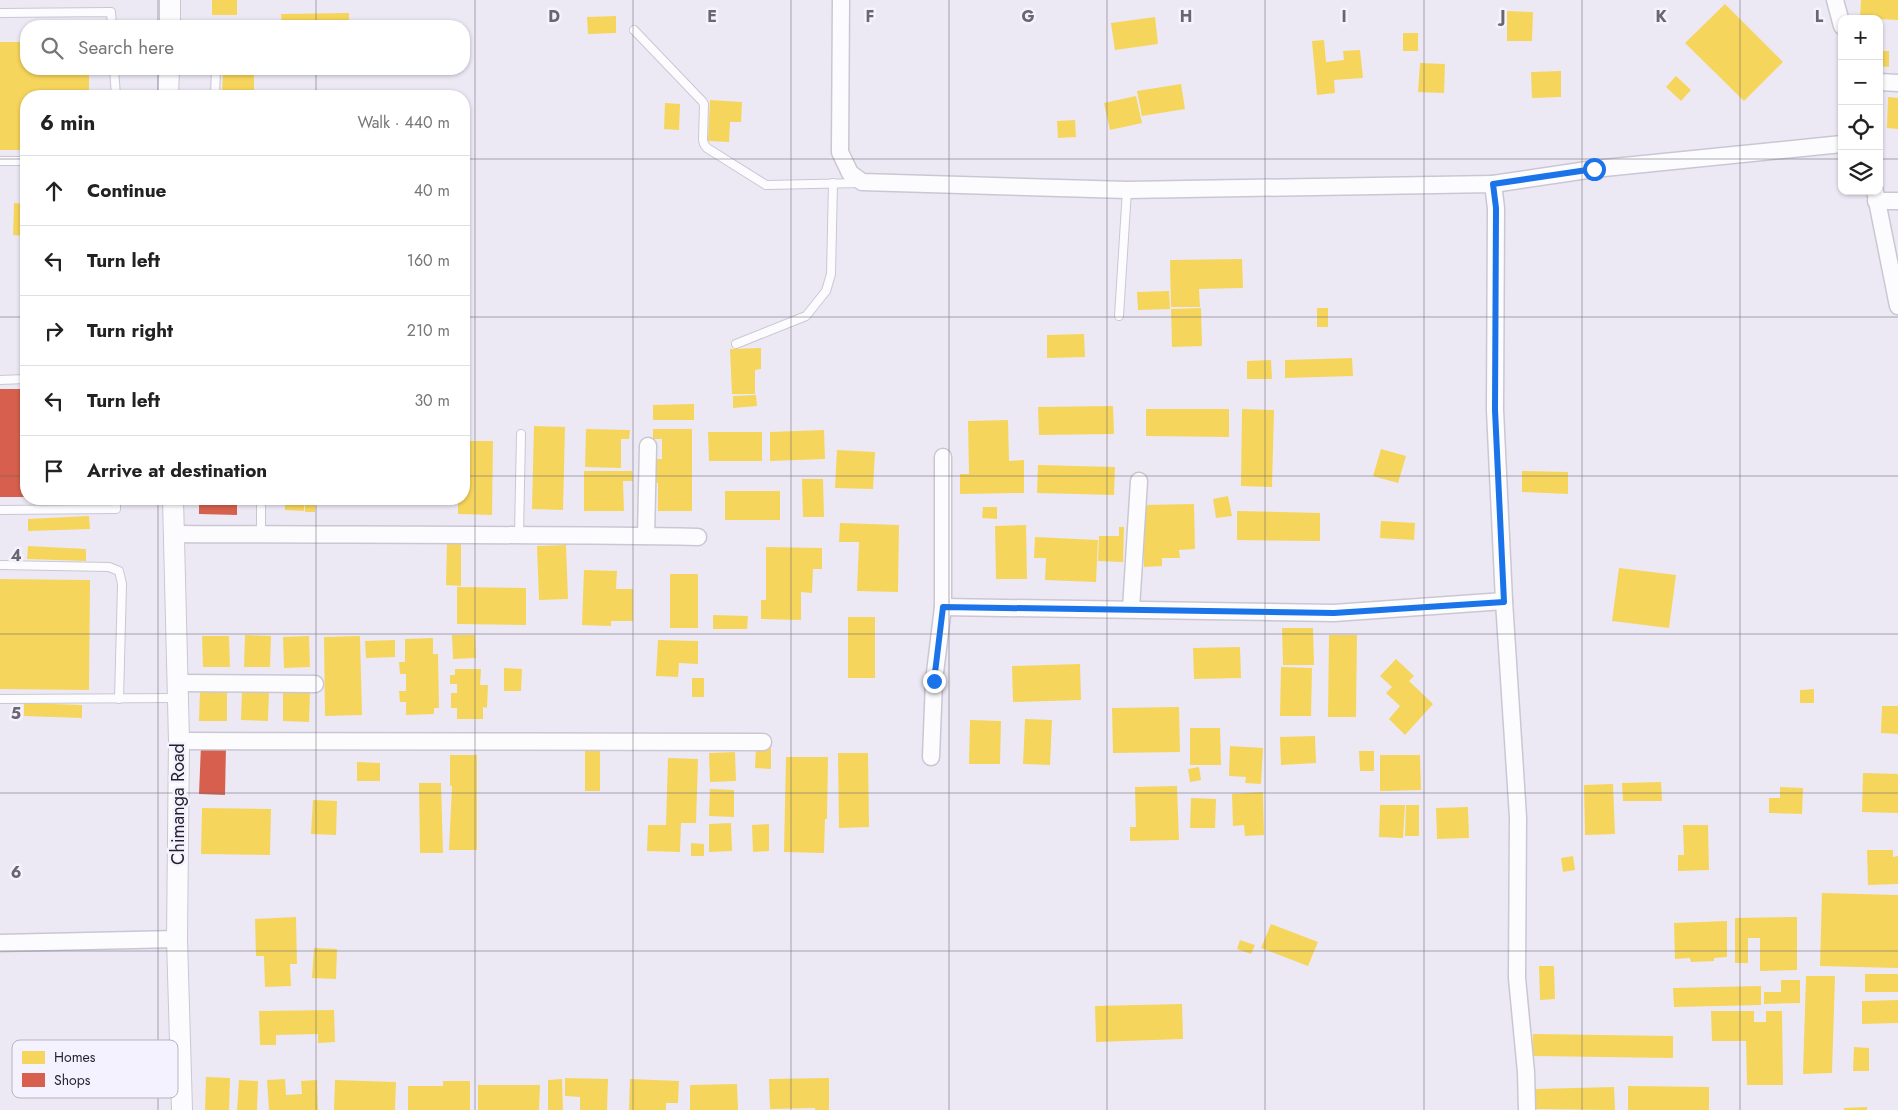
<!DOCTYPE html>
<meta charset="utf-8">
<style>
body{margin:0;font-family:Jost,sans-serif;background:#f6f6f6;color:#222}
.controls{position:absolute;right:15px;top:15px;display:grid;overflow:hidden;border-radius:10px;box-shadow:0 1px 4px #0004}
.controls button{width:45px;height:45px;display:grid;place-items:center;padding:0;border:0;border-bottom:1px solid #e0e0e0;background:#fff;color:#222;font:25px sans-serif}
.stop{position:absolute;width:15px;height:15px;margin:-11px;border:4px solid #1a73e8;border-radius:50%;background:#fff}
.stop.end{background:#1a73e8;border-color:#fff;box-shadow:0 1px 5px #0008}
.list{margin:0;padding:0;list-style:none}
h2{display:flex;justify-content:space-between;align-items:center;height:65px;margin:0;padding:0 20px;font-size:21px}
h2 small{font-size:16px;font-weight:400;color:#767676}
.list li{display:grid;grid-template-columns:32px 1fr auto;gap:15px;align-items:center;box-sizing:border-box;height:70px;padding:0 20px;border-top:1px solid #e0e0e0}
.list b{display:block;font-size:19px;white-space:nowrap}
.list em{font-size:16px;font-style:normal;color:#767676}
.icon{flex:none;width:28px;height:28px;fill:none;stroke:currentColor;stroke-width:2;stroke-linecap:round;stroke-linejoin:round}
.map{position:relative;flex:none;width:1898px;height:1110px;overflow:hidden}
.search{position:absolute;background:#fff;box-shadow:0 1px 4px #0004;left:20px;top:20px;width:450px;height:55px;display:flex;align-items:center;gap:12px;box-sizing:border-box;padding:0 18px;border-radius:20px;color:#767676;font-size:19px}
.panel{position:absolute;background:#fff;box-shadow:0 1px 4px #0004;left:20px;top:90px;width:450px;height:415px;border-radius:20px}
.map>svg:first-child{display:block}
.homes{fill:#f6d55c}
.shops{fill:#d6604d}
.lines{fill:none;stroke-linecap:round;stroke-linejoin:round}
.service-casing{stroke:#cac7d3;stroke-width:10}
.minor-casing{stroke:#cac7d3;stroke-width:19}
.tertiary-casing{stroke:#cac7d3;stroke-width:22}
.service{stroke:#fcfcfe;stroke-width:8}
.minor{stroke:#fcfcfe;stroke-width:16}
.tertiary{stroke:#fcfcfe;stroke-width:20}
.route{stroke:#1a73e8;stroke-width:6}
.grid{fill:none;stroke:#696671;stroke-width:1;stroke-opacity:0.55}
.labels{text-anchor:middle;stroke-width:5;stroke-linejoin:round;paint-order:stroke}
.street-label{font-size:18px;fill:#221f2a;stroke:#f4f2fe}
.key{fill:#f4f2fe;stroke:#b5b3be;stroke-width:1}
.key-label{font-size:14px;fill:#221f2a}
.grid-label{font-size:16px;text-anchor:middle;font-weight:bold;fill:#696671;stroke:#f4f2fe;stroke-width:5;stroke-linejoin:round;paint-order:stroke}
</style>
<div class="map">
<svg width="1898" height="1110" viewBox="0 0 1898 1110">
<rect width="100%" height="100%" fill="#ece9f5"/>
<g class="homes">
<rect x="212" y="0" width="25" height="15"/>
<polygon points="1861,0 1898,0 1898,20 1860,18"/>
<polygon points="1725,4 1783,62 1744,101 1685,43"/>
<polygon points="1507,11 1533,12 1532,41 1507,41"/>
<polygon points="349,13 349,26 282,26 281,14"/>
<polygon points="616,16 616,33 588,34 587,17"/>
<polygon points="1155,17 1158,44 1115,50 1111,23"/>
<rect x="1403" y="33" width="15" height="18"/>
<polygon points="1324,40 1326,62 1344,60 1343,51 1360,50 1363,78 1334,80 1335,93 1317,95 1312,41"/>
<polygon points="0,42 26,42 26,69 89,69 89,96 26,96 26,150 0,150"/>
<polygon points="1879,51 1889,51 1889,67 1879,66"/>
<polygon points="1420,63 1445,64 1444,93 1418,92"/>
<rect x="282" y="69" width="67" height="2"/>
<polygon points="223,71 254,72 254,96 222,96"/>
<polygon points="1561,71 1561,97 1532,98 1531,72"/>
<polygon points="1676,76 1691,90 1681,101 1666,87"/>
<polygon points="1181,84 1185,109 1142,116 1137,91"/>
<polygon points="1136,96 1142,123 1110,130 1104,103"/>
<polygon points="1888,97 1898,98 1898,129 1887,128"/>
<polygon points="710,100 742,102 741,122 730,122 729,142 708,141"/>
<polygon points="665,103 680,104 679,130 664,129"/>
<polygon points="1075,120 1076,137 1058,138 1057,121"/>
<polygon points="14,203 24,204 24,236 13,235"/>
<polygon points="1242,259 1243,288 1199,289 1200,307 1171,307 1170,260"/>
<polygon points="1169,291 1170,309 1138,310 1137,292"/>
<polygon points="1201,308 1202,346 1172,347 1171,309"/>
<rect x="1317" y="308" width="11" height="19"/>
<polygon points="1084,334 1085,357 1047,358 1047,335"/>
<polygon points="761,348 761,369 755,370 755,394 732,394 730,349"/>
<polygon points="1352,358 1353,376 1285,378 1285,360"/>
<polygon points="1271,360 1272,379 1247,379 1247,361"/>
<polygon points="756,395 757,406 733,408 733,396"/>
<polygon points="694,404 694,420 653,420 653,405"/>
<polygon points="1113,406 1114,434 1039,435 1038,407"/>
<polygon points="1146,409 1229,409 1229,437 1146,436"/>
<polygon points="1242,409 1274,410 1272,487 1241,486"/>
<polygon points="1008,420 1009,461 1024,460 1024,493 960,494 960,474 969,474 968,421"/>
<polygon points="534,426 565,427 563,510 532,509"/>
<polygon points="586,429 630,430 629,439 621,439 621,468 585,467"/>
<polygon points="653,429 692,429 692,511 658,511 658,483 654,483 654,459 662,459 662,439 653,439"/>
<polygon points="824,430 825,459 770,461 770,432"/>
<polygon points="708,432 762,432 762,461 709,461"/>
<polygon points="464,441 493,441 492,515 458,514 458,499 464,499"/>
<polygon points="1381,449 1406,456 1398,483 1373,476"/>
<polygon points="837,450 875,452 873,489 835,488"/>
<polygon points="1038,465 1115,467 1114,495 1037,493"/>
<polygon points="584,471 632,471 633,481 623,481 624,511 584,511"/>
<polygon points="1522,471 1568,472 1568,494 1522,492"/>
<polygon points="802,479 823,479 824,517 803,517"/>
<rect x="725" y="491" width="55" height="29"/>
<polygon points="1228,496 1232,516 1216,518 1213,499"/>
<polygon points="285,499 304,499 304,511 285,510"/>
<rect x="305" y="499" width="10" height="13"/>
<polygon points="1194,504 1195,549 1179,550 1180,558 1162,558 1162,566 1144,567 1142,505"/>
<polygon points="983,507 997,507 997,519 982,518"/>
<polygon points="1237,511 1320,513 1320,541 1237,540"/>
<polygon points="89,516 90,529 28,531 28,519"/>
<polygon points="1381,521 1415,523 1414,540 1380,538"/>
<polygon points="840,523 899,525 898,592 857,591 859,542 839,542"/>
<polygon points="1026,525 1027,579 996,579 995,526"/>
<polygon points="1119,527 1124,527 1123,562 1098,561 1099,536 1119,536"/>
<polygon points="1035,537 1098,540 1096,582 1045,580 1046,558 1034,558"/>
<polygon points="447,540 461,541 461,586 446,585"/>
<polygon points="566,545 568,599 539,600 537,546"/>
<polygon points="28,546 86,549 86,561 27,559"/>
<polygon points="766,547 822,548 822,569 813,569 812,593 801,592 801,620 761,619 761,600 766,600"/>
<polygon points="1619,568 1676,575 1669,628 1612,621"/>
<polygon points="584,570 617,571 616,589 633,589 633,621 611,621 611,626 582,625"/>
<rect x="670" y="574" width="28" height="54"/>
<polygon points="0,579 90,580 89,690 0,689"/>
<polygon points="457,587 526,588 526,625 457,624"/>
<polygon points="713,615 748,616 747,629 713,629"/>
<rect x="848" y="617" width="27" height="61"/>
<polygon points="1282,628 1313,628 1314,665 1283,665"/>
<polygon points="245,635 271,636 270,667 244,667"/>
<polygon points="452,635 475,635 476,658 453,659"/>
<polygon points="1329,635 1357,635 1356,717 1328,717"/>
<polygon points="202,636 229,636 230,667 203,667"/>
<polygon points="309,636 310,667 284,668 283,637"/>
<polygon points="360,636 362,715 325,716 324,637"/>
<polygon points="433,638 433,654 438,654 439,708 434,708 434,714 406,715 406,702 400,702 399,691 406,691 406,674 400,674 399,662 405,662 405,639"/>
<polygon points="395,640 395,657 366,658 365,641"/>
<polygon points="658,640 698,641 698,664 679,663 678,677 656,676"/>
<polygon points="1240,647 1241,678 1194,679 1193,648"/>
<polygon points="1396,659 1414,676 1409,681 1433,704 1405,735 1389,719 1400,706 1386,693 1392,687 1380,676"/>
<polygon points="1080,664 1081,700 1013,702 1012,666"/>
<polygon points="1281,667 1312,668 1311,716 1280,716"/>
<polygon points="504,668 522,669 521,691 504,691"/>
<polygon points="455,669 481,669 480,685 488,685 487,708 483,707 483,719 457,719 457,708 451,708 451,693 457,693 457,684 450,684 450,675 455,675"/>
<rect x="692" y="678" width="12" height="19"/>
<polygon points="1814,689 1814,703 1800,703 1800,690"/>
<polygon points="200,690 227,690 227,721 199,721"/>
<polygon points="242,690 269,691 268,721 241,720"/>
<polygon points="283,690 310,690 309,722 283,721"/>
<polygon points="24,703 82,705 82,718 24,716"/>
<polygon points="1882,706 1898,706 1898,734 1881,733"/>
<polygon points="1179,707 1180,752 1113,753 1112,708"/>
<polygon points="1025,719 1052,720 1050,765 1023,764"/>
<polygon points="970,720 1001,721 1000,764 969,764"/>
<polygon points="1190,728 1220,728 1221,765 1190,765"/>
<polygon points="1315,736 1316,763 1281,765 1280,737"/>
<polygon points="756,746 771,747 771,769 755,768"/>
<polygon points="1230,746 1263,748 1261,784 1245,783 1246,777 1229,776"/>
<rect x="585" y="750" width="15" height="41"/>
<polygon points="1359,751 1374,751 1374,771 1360,771"/>
<polygon points="735,752 736,781 710,782 709,753"/>
<polygon points="838,753 868,753 869,827 839,828"/>
<polygon points="450,755 477,755 477,850 449,850 452,786 450,786"/>
<polygon points="1380,755 1420,755 1421,790 1380,791"/>
<polygon points="786,757 828,757 827,819 825,819 824,853 784,852"/>
<polygon points="668,758 698,759 696,823 681,823 680,852 647,851 648,825 666,825"/>
<polygon points="357,762 380,763 380,781 357,781"/>
<polygon points="1199,767 1201,780 1190,782 1188,769"/>
<polygon points="1863,773 1898,774 1898,813 1862,812"/>
<polygon points="1661,782 1662,801 1623,801 1622,783"/>
<polygon points="419,783 441,783 443,853 420,853"/>
<polygon points="1613,784 1615,834 1585,835 1584,785"/>
<polygon points="1177,786 1179,840 1130,841 1130,827 1136,827 1135,787"/>
<polygon points="1780,787 1803,788 1802,814 1769,813 1769,798 1780,798"/>
<polygon points="710,789 734,790 734,817 709,816"/>
<polygon points="1263,792 1264,835 1245,836 1244,825 1233,826 1232,794"/>
<polygon points="1191,798 1216,799 1215,828 1190,828"/>
<polygon points="313,800 337,801 336,835 311,834"/>
<polygon points="1380,805 1405,805 1403,838 1379,837"/>
<polygon points="1406,805 1419,805 1419,836 1405,836"/>
<polygon points="1468,807 1469,838 1437,839 1436,808"/>
<polygon points="202,808 271,809 270,855 201,854"/>
<polygon points="731,823 732,851 709,852 709,824"/>
<polygon points="769,824 769,851 753,852 752,825"/>
<polygon points="1683,825 1708,825 1709,870 1678,871 1678,855 1684,855"/>
<polygon points="691,843 704,844 704,856 691,856"/>
<polygon points="1867,850 1893,850 1893,857 1898,856 1898,884 1868,885"/>
<polygon points="1573,856 1575,870 1563,872 1561,858"/>
<polygon points="1822,893 1898,895 1898,968 1820,966"/>
<polygon points="296,917 297,964 290,964 291,986 265,987 264,956 256,956 255,919"/>
<polygon points="1797,917 1797,970 1760,971 1760,938 1748,938 1748,963 1735,963 1735,918"/>
<polygon points="1727,921 1727,957 1714,958 1714,961 1691,962 1690,958 1675,959 1674,923"/>
<polygon points="1271,924 1318,942 1308,966 1261,948"/>
<polygon points="1240,940 1255,945 1251,954 1237,949"/>
<polygon points="314,948 337,949 336,979 312,978"/>
<polygon points="1539,966 1554,966 1555,999 1540,1000"/>
<rect x="1865" y="974" width="33" height="18"/>
<polygon points="1806,976 1835,976 1832,1073 1803,1074"/>
<polygon points="1781,980 1800,980 1800,1003 1764,1004 1764,992 1781,992"/>
<polygon points="1761,986 1761,1005 1674,1007 1673,988"/>
<polygon points="1898,1000 1898,1023 1862,1024 1862,1001"/>
<polygon points="1182,1004 1183,1039 1096,1042 1095,1006"/>
<polygon points="334,1010 335,1042 318,1043 318,1034 276,1035 276,1045 260,1045 259,1011"/>
<polygon points="1711,1011 1754,1011 1754,1022 1766,1022 1766,1011 1782,1011 1783,1085 1747,1085 1746,1041 1712,1041"/>
<polygon points="1533,1034 1673,1036 1673,1058 1532,1056"/>
<polygon points="1854,1047 1869,1048 1869,1071 1853,1071"/>
<polygon points="206,1077 230,1078 229,1110 205,1110"/>
<polygon points="565,1078 608,1079 607,1110 580,1110 580,1097 565,1096"/>
<polygon points="829,1078 829,1110 815,1110 815,1108 770,1109 769,1079"/>
<polygon points="285,1079 286,1095 302,1094 301,1081 317,1080 318,1110 269,1110 267,1080"/>
<polygon points="562,1079 563,1110 548,1110 548,1080"/>
<polygon points="630,1079 679,1081 678,1103 666,1103 666,1110 629,1110"/>
<polygon points="239,1080 258,1081 257,1110 237,1110"/>
<polygon points="335,1080 396,1082 395,1110 334,1110"/>
<polygon points="443,1081 470,1081 470,1110 408,1110 408,1086 443,1086"/>
<polygon points="737,1084 738,1110 690,1110 690,1085"/>
<polygon points="478,1085 540,1085 539,1110 478,1110"/>
<polygon points="1628,1086 1709,1087 1709,1110 1628,1110"/>
<polygon points="1614,1087 1615,1110 1535,1109 1535,1089"/>
<polygon points="1867,1107 1867,1110 1844,1110 1844,1108"/>
</g>
<g class="shops">
<rect x="0" y="389" width="26" height="108"/>
<polygon points="199,499 237,499 237,515 199,514"/>
<polygon points="201,745 226,746 225,795 199,794"/>
</g>
<g class="lines">
<defs>
<g id="service">
<polyline points="0,13 111,12 112,26"/>
<polyline points="634,30 702,101 704,104 703,140 704,144 707,148 766,185 860,183"/>
<polyline points="114,69 116,96"/>
<polyline points="215,96 216,69"/>
<polyline points="0,161 26,161"/>
<polyline points="1119,316 1127,190"/>
<polyline points="736,344 806,316 826,291 831,274 833,183"/>
<polyline points="0,380 26,379"/>
<polyline points="261,499 261,534"/>
<polyline points="0,510 116,509 116,499"/>
<polyline points="519,534 521,434"/>
<polyline points="0,565 109,567 119,571 122,584 119,699"/>
<polyline points="0,699 178,698"/>
</g>
<g id="minor">
<polyline points="841,0 840,152 850,173 862,182 1127,190 1493,184 1496,208 1495,410 1504,601 1518,817 1517,978 1526,1072 1527,1110"/>
<polyline points="1835,0 1842,26"/>
<polyline points="1879,82 1898,83"/>
<polyline points="1493,184 1594,169 1842,144"/>
<polyline points="1875,191 1898,306"/>
<polyline points="1876,201 1898,201"/>
<path d="M173 534C348 535 523 534 698 537"/>
<polyline points="646,536 648,446"/>
<polyline points="943,607 1334,613 1504,601"/>
<polyline points="1131,609 1139,481"/>
<polyline points="177,683 315,684"/>
<polyline points="179,741 763,742"/>
<polyline points="931,757 934,681 943,607 943,457"/>
<polyline points="0,943 177,939"/>
</g>
<g id="tertiary">
<polyline points="170,26 170,0"/>
<polyline points="168,96 169,69"/>
<polyline points="173,499 179,741 177,939 182,1110"/>
</g>
</defs>
<use href="#service" class="service-casing"/>
<use href="#minor" class="minor-casing"/>
<use href="#tertiary" class="tertiary-casing"/>
<use href="#service" class="service"/>
<use href="#minor" class="minor"/>
<use href="#tertiary" class="tertiary"/>
</g>
<g class="lines">
<polyline class="route" points="934,681 943,607 1334,613 1504,602 1495,410 1496,208 1493,184 1594,169"/>
</g>
<path class="grid" d="M158 0V26M316 0V26M475 0V1110M633 0V1110M791 0V1110M949 0V1110M1107 0V1110M1265 0V1110M1424 0V1110M1582 0V1110M1740 0V1110M158 69V96M316 69V96M0 159H26M464 159H1842M1879 159H1898M0 317H26M464 317H1898M0 476H26M464 476H1898M158 499V1110M316 499V1110M0 634H1898M0 793H1898M0 951H1898"/>
<g class="labels">
<g class="street-label">
<text transform="translate(178 804) rotate(-90)" y="6">Chimanga Road</text>
</g>
</g>
<rect x="12" y="1040" width="166" height="58" rx="8" class="key"/>
<rect x="22" y="1051" width="23" height="13" fill="#f6d55c"/>
<rect x="22" y="1073" width="23" height="14" fill="#d6604d"/>
<g class="key-label">
<text x="54" y="1062">Homes</text>
<text x="54" y="1085">Shops</text>
</g>
<g class="grid-label">
<text x="554" y="22">D</text>
<text x="712" y="22">E</text>
<text x="870" y="22">F</text>
<text x="1028" y="22">G</text>
<text x="1186" y="22">H</text>
<text x="1344" y="22">I</text>
<text x="1503" y="22">J</text>
<text x="1661" y="22">K</text>
<text x="1819" y="22">L</text>
<text x="16" y="561">4</text>
<text x="16" y="719">5</text>
<text x="16" y="878">6</text>
</g>
</svg>
<div class="controls">
<button>+</button>
<button>−</button>
<button><svg class="icon" aria-label="locate" viewBox="0 0 24 24"><circle cx="12" cy="12" r="6"/><path d="M12 2v4M12 18v4M2 12h4M18 12h4"/></svg></button>
<button><svg class="icon" aria-label="layers" viewBox="0 0 24 24"><path d="M12 4l9 5-9 5-9-5zM3 14l9 5 9-5"/></svg></button>
</div>
<div class="stop" style="left:1594px;top:169px"></div>
<div class="stop end" style="left:934px;top:681px"></div>
<div class="search"><svg class="icon" aria-label="search" viewBox="0 0 24 24"><circle cx="10" cy="10" r="6"/><path d="M15 15l6 6"/></svg>Search here</div>
<section class="panel">
<h2>6 min<small>Walk · 440 m</small></h2>
<ul class="list">
<li><svg class="icon" aria-label="ahead" viewBox="0 0 24 24"><path d="M12 20V5M6 11l6-6 6 6"/></svg><div><b>Continue</b></div><em>40 m</em></li>
<li><svg class="icon" aria-label="left" viewBox="0 0 24 24"><path d="M17 20v-9H6M10 6l-5 5 5 5"/></svg><div><b>Turn left</b></div><em>160 m</em></li>
<li><svg class="icon" aria-label="right" viewBox="0 0 24 24"><path d="M7 20v-9h11M14 6l5 5-5 5"/></svg><div><b>Turn right</b></div><em>210 m</em></li>
<li><svg class="icon" aria-label="left" viewBox="0 0 24 24"><path d="M17 20v-9H6M10 6l-5 5 5 5"/></svg><div><b>Turn left</b></div><em>30 m</em></li>
<li><svg class="icon" aria-label="arrive" viewBox="0 0 24 24"><path d="M6 21V4h12l-3 4 3 4H6"/></svg><div><b>Arrive at destination</b></div></li>
</ul>
</section>
</div>
